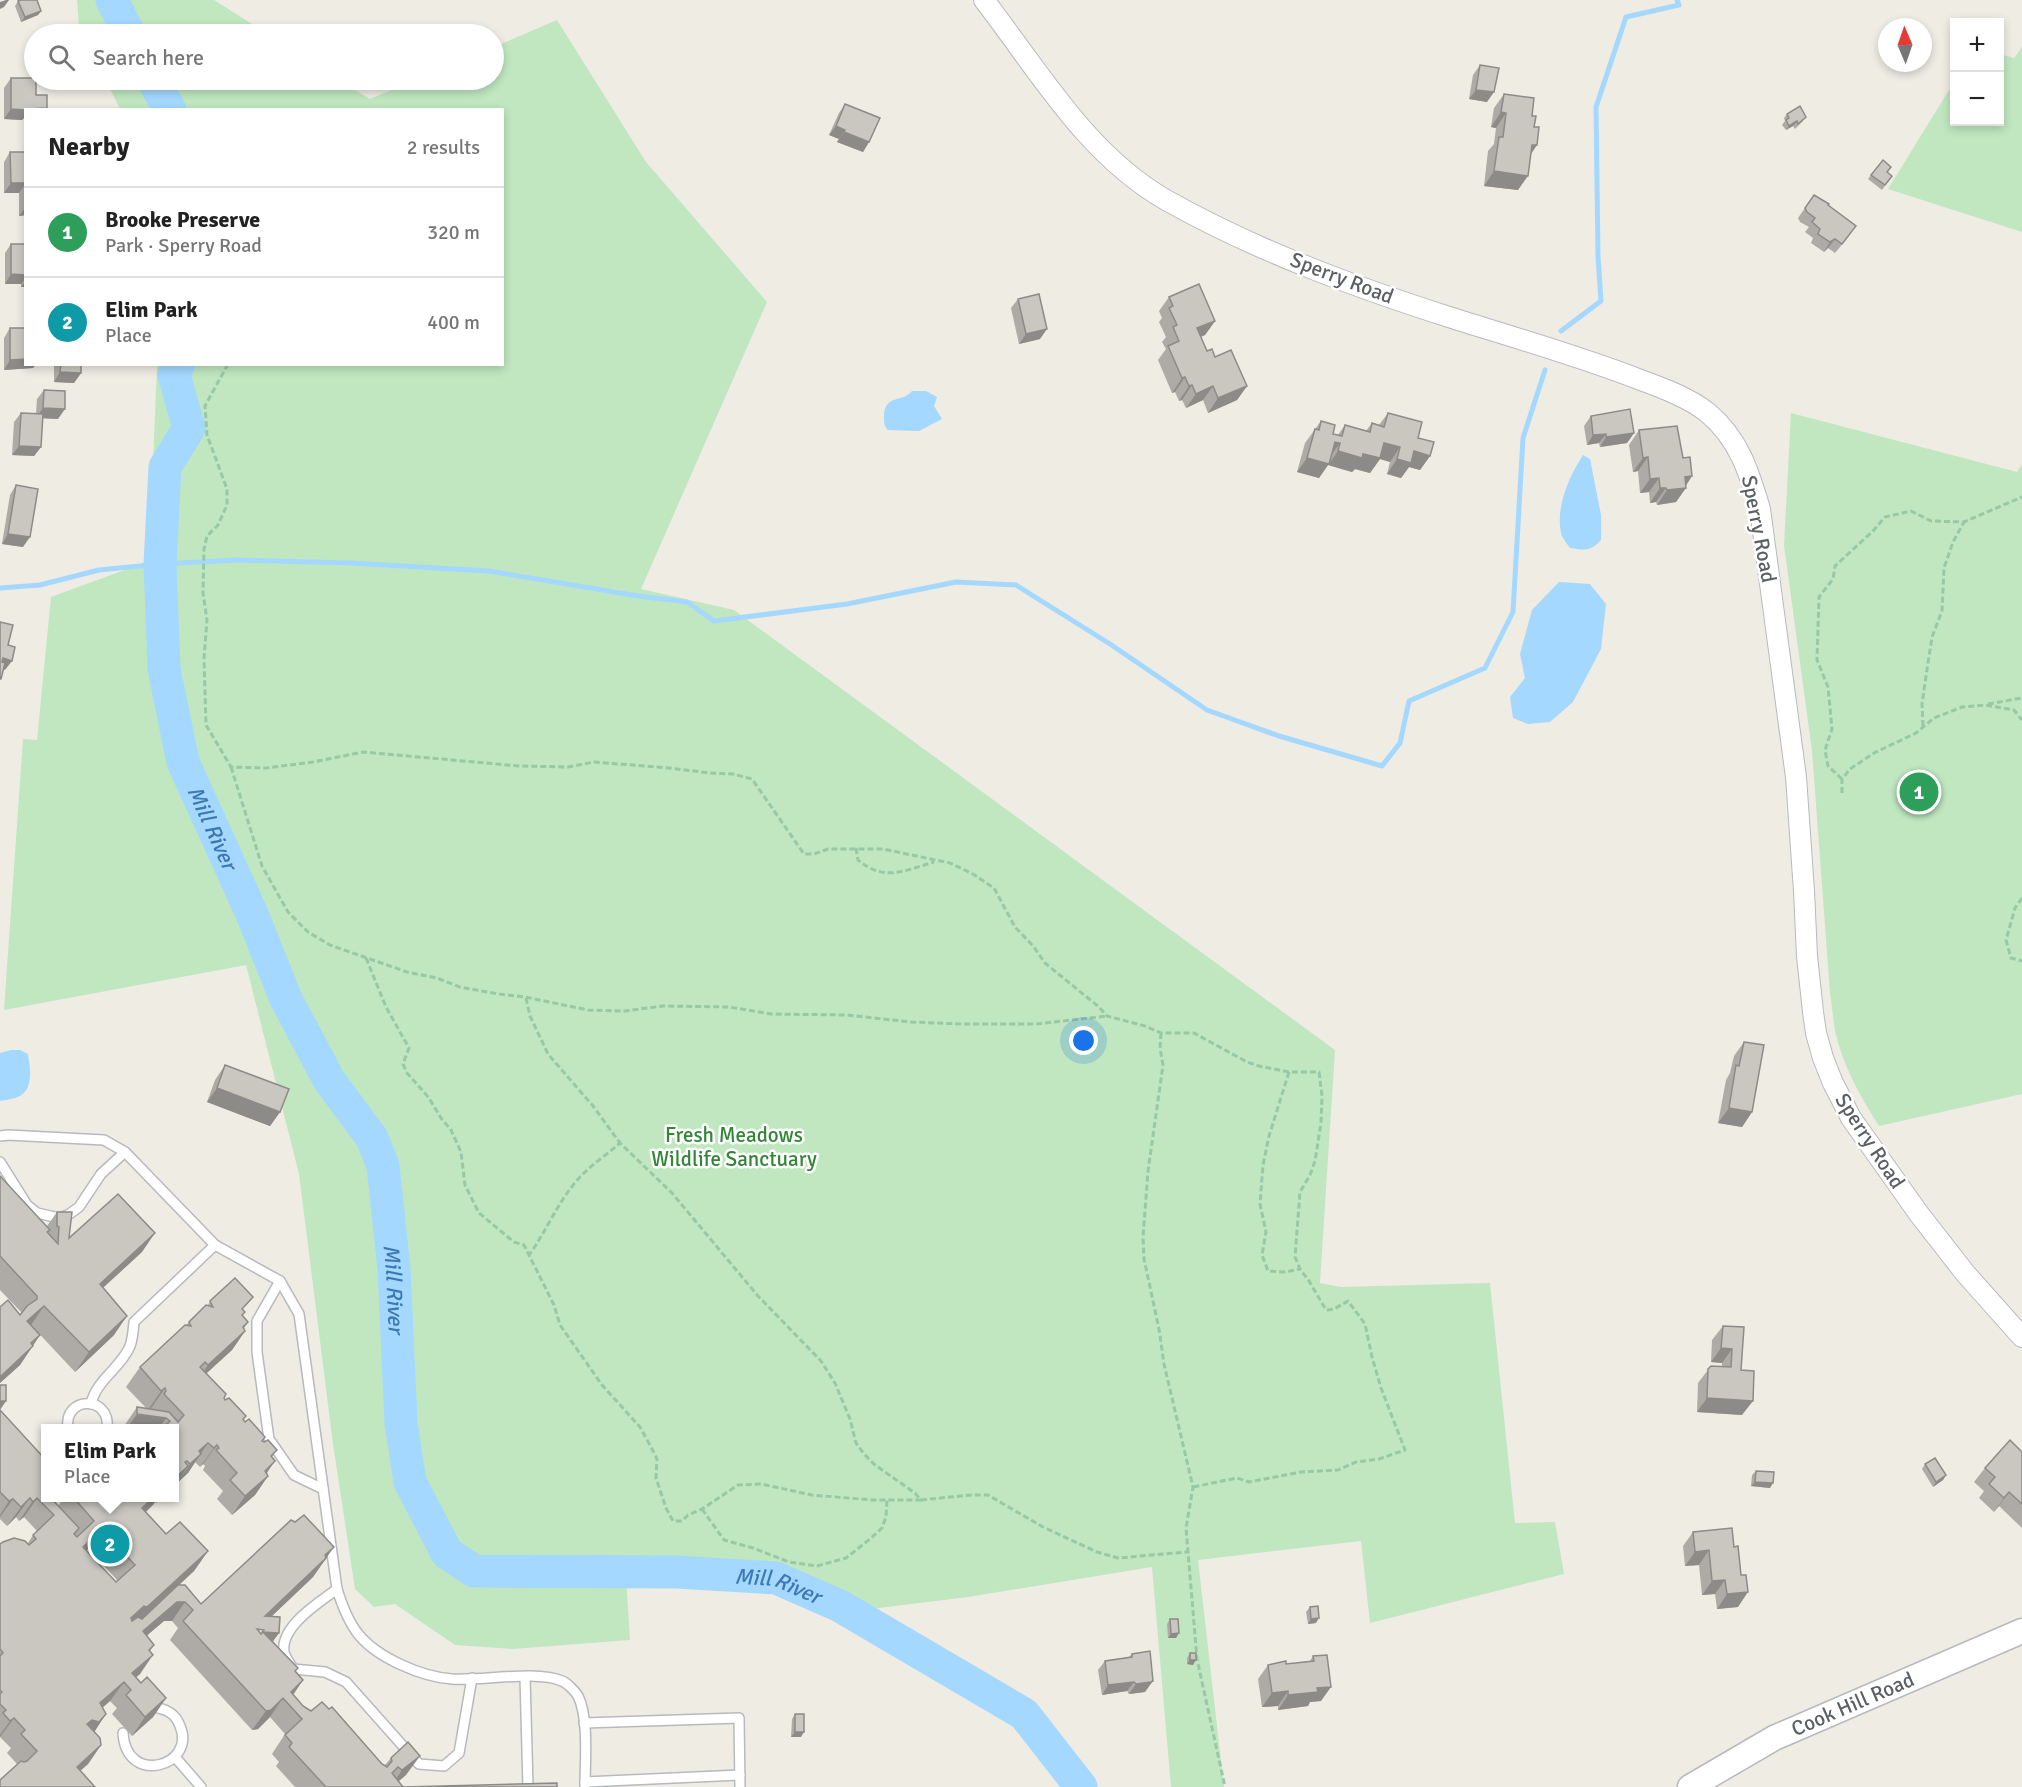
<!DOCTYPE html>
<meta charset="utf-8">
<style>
body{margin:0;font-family:Signika,sans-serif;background:#f6f6f6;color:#222}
.controls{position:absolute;right:18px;top:18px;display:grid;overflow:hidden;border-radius:0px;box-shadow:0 3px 9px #0003}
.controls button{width:54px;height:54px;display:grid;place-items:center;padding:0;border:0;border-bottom:2px solid #e0e0e0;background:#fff;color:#222;font:30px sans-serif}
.compass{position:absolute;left:1878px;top:18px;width:54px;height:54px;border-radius:50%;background:#fff;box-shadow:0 3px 9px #0003;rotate:358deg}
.you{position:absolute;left:1084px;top:1041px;width:21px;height:21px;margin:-15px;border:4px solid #fff;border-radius:50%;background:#1a73e8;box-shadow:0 0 0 9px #1a73e833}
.badge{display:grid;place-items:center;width:39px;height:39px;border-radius:50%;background:#0b8043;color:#fff;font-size:20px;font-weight:700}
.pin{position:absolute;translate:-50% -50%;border:3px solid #fff;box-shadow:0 2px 6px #0006}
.popup{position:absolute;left:41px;top:1424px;width:138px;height:78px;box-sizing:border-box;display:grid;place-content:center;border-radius:0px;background:#fff;filter:drop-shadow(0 2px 4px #0005);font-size:20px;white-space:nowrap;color:#767676}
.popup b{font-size:22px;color:#222}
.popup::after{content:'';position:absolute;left:50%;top:100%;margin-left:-12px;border:12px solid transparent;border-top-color:#fff}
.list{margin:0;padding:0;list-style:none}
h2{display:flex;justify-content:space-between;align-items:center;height:78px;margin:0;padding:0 24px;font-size:26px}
h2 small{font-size:20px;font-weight:400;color:#767676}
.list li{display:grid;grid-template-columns:39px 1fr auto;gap:18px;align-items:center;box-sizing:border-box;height:90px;padding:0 24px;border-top:2px solid #e0e0e0}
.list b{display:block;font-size:22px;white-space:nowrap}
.list p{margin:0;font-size:20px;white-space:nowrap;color:#767676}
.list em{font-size:20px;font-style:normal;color:#767676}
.icon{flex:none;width:33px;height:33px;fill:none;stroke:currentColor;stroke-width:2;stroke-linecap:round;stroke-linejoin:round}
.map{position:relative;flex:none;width:2022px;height:1787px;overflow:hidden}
.search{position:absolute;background:#fff;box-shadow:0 3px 9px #0003;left:24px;top:24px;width:480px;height:66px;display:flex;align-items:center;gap:15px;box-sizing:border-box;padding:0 21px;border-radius:33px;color:#767676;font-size:22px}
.panel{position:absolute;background:#fff;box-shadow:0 3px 9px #0003;left:24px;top:108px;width:480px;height:258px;border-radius:0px}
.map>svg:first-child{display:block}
.green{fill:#c0e7c0}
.water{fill:#a4d8ff}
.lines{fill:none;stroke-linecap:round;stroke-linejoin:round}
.stream{stroke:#a4d8ff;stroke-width:5}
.river{stroke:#a4d8ff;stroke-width:33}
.service-casing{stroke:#b6babe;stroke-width:12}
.minor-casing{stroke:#b6babe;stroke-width:22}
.tertiary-casing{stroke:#b6babe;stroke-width:27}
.path{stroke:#98c8a6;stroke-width:3;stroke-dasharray:6 3;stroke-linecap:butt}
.service{stroke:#fff;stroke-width:9}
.minor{stroke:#fff;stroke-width:20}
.tertiary{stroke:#fff;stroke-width:24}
.wall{fill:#aeaba6;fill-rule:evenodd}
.shaded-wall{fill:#8d8b87}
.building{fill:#cac7c1;stroke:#8d8b87;stroke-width:1.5;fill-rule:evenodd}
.labels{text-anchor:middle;stroke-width:5;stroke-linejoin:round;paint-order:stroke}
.street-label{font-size:21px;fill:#5c6065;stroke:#fff}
.park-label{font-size:21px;fill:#328636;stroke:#fff}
.water-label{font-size:22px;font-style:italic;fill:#3d78b4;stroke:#fff}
</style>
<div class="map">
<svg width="2022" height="1787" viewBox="0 0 2022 1787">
<rect width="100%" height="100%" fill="#efece4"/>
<g class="green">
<polygon points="77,0 214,0 268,34 84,34 79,26"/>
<polygon points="557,20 646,162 767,302 641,589 734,610 1335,1050 1320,1283 1341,1287 1490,1283 1515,1523 1555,1522 1564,1574 1370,1623 1361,1541 1198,1560 1224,1787 1171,1787 1152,1567 968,1597 862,1610 827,1609 795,1598 737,1582 626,1577 630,1640 513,1649 455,1645 395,1604 374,1607 355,1589 333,1444 299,1174 246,965 4,1010 23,739 37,740 51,597 149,561 157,365 502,364 502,110 120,109 106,80 339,80 370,99 416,80 494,80 494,47"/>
<polygon points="2022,47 2022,232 1888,189 1954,82 1954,122 2000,122 2000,54 2014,58"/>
<path d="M1791 413 2017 472 2022 464V1094L1879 1126C1860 1096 1843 1066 1835 1031 1833 1019 1832 1006 1830 993L1812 751 1784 545Z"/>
</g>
<g class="water">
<path d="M912 391H926L937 397 934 406 942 419 919 431 888 430C884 426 884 422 884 416 885 394 902 403 912 391Z"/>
<path d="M1583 455 1590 459 1601 515V540C1590 552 1585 550 1570 548 1567 544 1564 540 1562 536 1554 509 1569 477 1583 455Z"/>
<polygon points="1559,582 1590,584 1606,604 1601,649 1573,702 1550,722 1528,724 1513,718 1510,697 1525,678 1520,654 1532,610"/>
<path d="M11 1050H20L28 1054C30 1067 34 1088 20 1096 14 1099 6 1100 0 1101V1053Z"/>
</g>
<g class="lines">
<g class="stream">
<polyline points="1561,331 1601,301 1598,257 1596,107 1626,17 1679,5 1677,0"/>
<polyline points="0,588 40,585 99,570 160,564 237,560 350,563 489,571 638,596 687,602 714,621 847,604 956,582 1016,585 1110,644 1207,710 1279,736 1382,766 1400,743 1409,701 1485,668 1513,612 1523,438 1545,370"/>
</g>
<g class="river">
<polyline points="112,0 129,34"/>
<polyline points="153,80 170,110"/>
<path id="s1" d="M179 364 174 375 189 428 165 467 160 564 164 669 183 762 252 914 286 999 329 1080 372 1138 383 1166 394 1269 401 1423 410 1482 447 1553 474 1571 677 1572 776 1578 840 1606 1024 1714 1081 1787"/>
</g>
<defs>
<g id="service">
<path d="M0 1136 8 1135 104 1140 125 1152 215 1245 134 1322C133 1331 133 1338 130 1346 121 1368 96 1380 91 1404"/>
<polyline points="0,1162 27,1205 37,1213 59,1218 68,1215 79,1207 101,1174 125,1152"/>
<path d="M215 1245 280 1281 299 1314 337 1589C342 1605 348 1622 359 1635 378 1658 422 1677 452 1679 482 1681 536 1670 562 1681 567 1683 575 1691 578 1696 589 1718 585 1762 585 1787"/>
<polyline points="280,1281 257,1321 257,1352 269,1439 294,1475 323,1489"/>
<path d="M68 1428C63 1396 111 1395 107 1428"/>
<path d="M337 1589C320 1602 280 1626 284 1652 285 1658 291 1664 293 1669L325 1672 346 1682 419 1764 444 1766 459 1753 472 1678"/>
<polyline points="525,1677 528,1787"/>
<polyline points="584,1723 739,1718 740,1787"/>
<path d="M123 1733C126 1787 197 1766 180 1726 175 1712 164 1708 151 1707"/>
<polyline points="175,1757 201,1787"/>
<polyline points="585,1782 740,1775"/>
</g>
<path id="minor" d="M984 0C1039 71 1086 154 1166 200 1255 250 1352 286 1449 317 1512 337 1576 355 1638 379 1660 387 1690 398 1708 413 1739 439 1749 472 1760 509L1796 777 1804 891 1807 956 1813 1012 1816 1033 1823 1058 1833 1083 1851 1118 1919 1214 1965 1273 2022 1337"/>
<g id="tertiary">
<path id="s2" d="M1690 1787 1774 1738 2022 1631"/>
</g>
</defs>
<use href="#service" class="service-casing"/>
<use href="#minor" class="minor-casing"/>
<use href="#tertiary" class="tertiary-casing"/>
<g class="path">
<polyline points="228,364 205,406 207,435 227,489 227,505 218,525 207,536 204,549 203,593 207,620 204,658 206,725 231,767 266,768 313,762 363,752 519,766 568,767 594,762 669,768 710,773 733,774 752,779 804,854 814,854 828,849 883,849 950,863 973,874 994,888 1015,927 1033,946 1045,963 1099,1007 1107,1016 1145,1026 1161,1033 1194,1033 1247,1062 1259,1066 1289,1072 1319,1072 1322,1096 1321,1123 1315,1161 1310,1175 1300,1192 1295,1257 1300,1269 1309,1281 1326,1310 1334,1309 1348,1301 1365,1324 1372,1357 1381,1388 1405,1450 1379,1459 1356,1462 1338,1470 1301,1472 1249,1482 1237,1478 1193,1487"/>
<polyline points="1988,704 2022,698"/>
<polyline points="1923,726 1922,704 1926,676 1932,637 1942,611 1944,568 1953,542 1964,522"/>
<polyline points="231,767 262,866 288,912 308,932 330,945 407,972 437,978 460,987 498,994 525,997 588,1010 625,1011 663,1006 729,1007 771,1014 847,1015 911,1022 962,1024 1036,1024 1107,1016"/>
<polyline points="1842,779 1828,766 1825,750 1832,729 1828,687 1817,660 1819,597 1833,579 1835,566 1873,531 1885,517 1911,511 1931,521 1964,522 2022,497"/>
<polyline points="1842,793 1842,779 1850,769 1874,753 1916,733 1934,718 1962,707 1985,705 2014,710 2022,720"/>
<path d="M856 848 858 860C885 882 903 871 934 862"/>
<polyline points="2022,898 2015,908 2006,940 2011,958 2022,961"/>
<path d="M366 958 386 1007 409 1048 403 1064 407 1073 429 1098 441 1118 451 1130 461 1152 465 1185 479 1213 514 1242 524 1245 554 1305 560 1325 602 1385 640 1427 651 1447 657 1459 656 1478 666 1508 673 1521H682L688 1515 702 1509 738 1485 761 1484 812 1495 872 1500H921L915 1493 875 1465 864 1454 856 1443 850 1419 835 1383 821 1361 758 1296 672 1193 620 1143C609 1153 595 1162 584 1173 561 1195 548 1228 530 1254"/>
<polyline points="526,998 530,1016 548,1054 593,1106 620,1143"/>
<polyline points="1161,1033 1160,1048 1163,1065 1148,1171 1143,1237 1144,1259 1159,1329 1164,1364 1193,1487 1186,1528 1197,1659 1225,1787"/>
<polyline points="1289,1072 1269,1136 1263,1165 1260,1204 1266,1232 1262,1255 1268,1271 1285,1272 1300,1269"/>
<polyline points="921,1500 971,1495 988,1495 1043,1527 1097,1552 1118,1558 1187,1552"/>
<polyline points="702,1509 724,1540 753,1548 789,1562 817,1566 846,1558 870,1539 882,1528 886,1517 887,1500"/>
</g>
<use href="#service" class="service"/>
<use href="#minor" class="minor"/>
<use href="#tertiary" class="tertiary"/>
</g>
<g class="wall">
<polygon points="18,1 41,11 38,15 21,22 15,6"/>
<polygon points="1480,65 1487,102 1469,99 1473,75"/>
<polygon points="11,78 36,95 47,108 47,110 26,110 26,118 24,118 22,120 4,119 4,88"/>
<polygon points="1504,94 1532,116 1531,154 1518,190 1484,186 1488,151 1494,144 1496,128 1491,127 1494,108"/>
<polygon points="845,104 869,142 863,152 837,142 839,139 829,135 839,113"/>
<polygon points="1787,114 1803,121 1795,129 1793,126 1786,130 1782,125 1785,121 1784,118"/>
<polygon points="10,152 26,152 26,215 19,216 19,193 4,193 4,162"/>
<polygon points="1887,172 1892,176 1882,190 1868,179 1871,175"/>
<polygon points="1814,195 1828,205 1849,236 1835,253 1828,248 1824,252 1811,243 1813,238 1805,232 1809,227 1800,222 1798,218"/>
<polygon points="11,244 26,244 26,287 21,287 21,284 5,284 5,253"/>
<polygon points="1169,297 1215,321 1205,335 1200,337 1207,351 1215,357 1247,386 1237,400 1208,413 1203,400 1186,408 1182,400 1179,401 1175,392 1172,393 1158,360 1166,349 1162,342 1166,337 1159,322 1162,318 1159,311"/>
<polygon points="1018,299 1040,339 1019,344 1011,308"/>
<polygon points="10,328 26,364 36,364 33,368 4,370 4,338"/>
<polygon points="54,364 81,364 81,373 74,383 54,382"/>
<polygon points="44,390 58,419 43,418 41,447 34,456 12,455 14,422 21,413 36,414 37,399"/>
<polygon points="1388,413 1418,438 1430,456 1420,470 1409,467 1401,478 1387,474 1390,462 1380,459 1370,473 1355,469 1352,472 1328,465 1319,478 1297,472 1305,443 1321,421 1333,434 1338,435 1345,425 1366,431 1372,423 1379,425"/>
<polygon points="1591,416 1634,433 1627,443 1600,447 1599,443 1587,445 1584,426"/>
<polygon points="1639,430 1692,476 1676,502 1657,505 1656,502 1650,503 1649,492 1640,493 1638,471 1633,472 1629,445"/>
<polygon points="16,485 23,547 2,544 10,495"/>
<polygon points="1744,1042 1752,1112 1742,1127 1718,1123 1726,1080 1730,1073 1734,1056"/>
<polygon points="225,1065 280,1112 270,1126 207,1102 215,1080"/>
<polygon points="0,1176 47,1226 57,1212 69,1238 142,1252 103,1288 114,1335 75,1372 31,1325 40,1335 20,1365 0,1383 0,1307 20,1315 22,1313 0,1290"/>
<polygon points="210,1301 243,1310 243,1316 244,1328 245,1331 232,1350 206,1373 224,1398 262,1441 277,1450 272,1457 267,1473 268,1476 255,1495 232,1515 217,1499 223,1491 203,1470 205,1466 203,1464 200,1467 195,1462 188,1473 177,1483 174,1428 124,1428 124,1426 137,1407 147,1409 126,1387 140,1367 186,1325 189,1322 208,1305"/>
<polygon points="1723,1326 1741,1370 1742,1415 1697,1412 1698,1383 1711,1366 1722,1366 1722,1363 1711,1362 1712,1340"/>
<path d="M0 1410 45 1459V1492L58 1506 65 1497H162L156 1503 155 1502 146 1512 166 1534 208 1551 194 1571 179 1585 201 1604 326 1558 313 1577 272 1616 279 1633 273 1641 303 1680 293 1695 303 1706 382 1764 385 1765 391 1758 406 1775 399 1781 403 1787H295L276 1766 279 1762 272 1754 285 1734 270 1717 258 1729 252 1730 170 1640 178 1628 172 1621H164L147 1635 154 1645 150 1651 140 1674 136 1677 141 1683 166 1698 153 1717 132 1736 112 1714 117 1708 110 1701 102 1708 94 1732 101 1745 88 1764 80 1771 17 1764 7 1753 11 1748 0 1737V1544L28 1543 33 1535 37 1531 24 1517 19 1521 16 1517 7 1526 0 1519ZM88 1549 118 1581 116 1582 86 1551ZM258 1629 264 1630 261 1634 257 1630Z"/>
<polygon points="2022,1452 2022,1528 1999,1506 1994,1512 1979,1498 1984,1491 1974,1482 1985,1468"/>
<polygon points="1925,1464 1946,1475 1943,1480 1933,1487 1922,1469"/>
<polygon points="1756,1471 1770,1488 1751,1486 1752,1475"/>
<polygon points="1693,1532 1734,1547 1741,1575 1738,1607 1717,1609 1715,1594 1702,1595 1699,1565 1685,1566 1683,1546"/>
<polygon points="1310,1607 1316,1623 1308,1624 1306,1612"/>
<polygon points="1170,1619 1176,1638 1168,1638 1167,1624"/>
<polygon points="1190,1653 1193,1665 1187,1664 1187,1658"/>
<polygon points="1132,1654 1145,1692 1129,1694 1127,1691 1102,1695 1098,1670 1105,1661 1129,1657"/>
<polygon points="1313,1656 1321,1701 1310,1702 1308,1706 1278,1710 1278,1706 1262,1707 1258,1679 1268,1665 1286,1664 1310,1661"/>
<polygon points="795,1714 801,1737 791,1737 792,1719"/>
</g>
<g class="shaded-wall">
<polygon points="6,0 9,0 4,7 0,9 0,2"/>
<polygon points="41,11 38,15 21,22 25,17"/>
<polygon points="1476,90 1494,92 1487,102 1469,99"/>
<polygon points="11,109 26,110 26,118 24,118 22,120 4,119"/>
<polygon points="1501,112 1506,113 1496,128 1491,127"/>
<polygon points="1797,121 1793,126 1786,130 1789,126"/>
<polygon points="836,126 845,130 839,139 829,135"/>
<polygon points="844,132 869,142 863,152 837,142"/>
<polygon points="1532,145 1537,145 1527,160"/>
<polygon points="1494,171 1528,176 1518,190 1484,186"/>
<polygon points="11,183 26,183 19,193 4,193"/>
<polygon points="26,207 26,215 19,216"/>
<polygon points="1835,239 1828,248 1824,252 1830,242"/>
<polygon points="11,274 26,275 26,278 21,284 5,284"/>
<polygon points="26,281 26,287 21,287"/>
<polygon points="1215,321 1205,335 1187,343 1197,328"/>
<polygon points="1047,329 1040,339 1019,344 1026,334"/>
<polygon points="26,359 26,364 36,364 33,368 4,370 10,360"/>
<polygon points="60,372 81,373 74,383 54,382"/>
<polygon points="1185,377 1175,392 1172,393 1182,378"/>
<polygon points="1192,385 1182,400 1179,401 1189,386"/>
<polygon points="1213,386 1203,400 1186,408 1196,394"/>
<polygon points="1247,386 1237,400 1208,413 1218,398"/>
<polygon points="43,408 65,409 58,419 36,418"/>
<polygon points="1634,433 1627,443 1600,447 1606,437"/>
<polygon points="1606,434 1599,443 1587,445 1593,435"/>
<polygon points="1335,442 1340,443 1330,457"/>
<polygon points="1384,443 1400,447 1390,462 1380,459 1370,473 1355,469 1352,472 1328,465 1319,478 1297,472 1307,458 1329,464 1338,451 1363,454"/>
<polygon points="19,446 41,447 34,456 12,455"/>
<polygon points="1414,451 1430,456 1420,470 1409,467 1401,478 1387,474 1397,459"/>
<polygon points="1648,457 1638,471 1633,472 1643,458"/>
<polygon points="1692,476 1684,488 1686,488 1676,502 1657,505 1667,490 1685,477"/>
<polygon points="1659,478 1649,492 1640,493 1650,479"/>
<polygon points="1660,488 1666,488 1656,502 1650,503"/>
<polygon points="8,534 30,537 23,547 2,544"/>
<polygon points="3,658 12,661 5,670 0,669"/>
<polygon points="217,1088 280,1112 270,1126 207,1102"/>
<polygon points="1729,1108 1752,1112 1742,1127 1718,1123"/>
<polygon points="155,1233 142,1252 86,1303 100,1284"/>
<polygon points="44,1306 31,1325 27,1321"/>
<polygon points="127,1316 114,1335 75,1372 89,1352"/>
<polygon points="248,1322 236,1340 245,1331 232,1350 195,1384 208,1365"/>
<polygon points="40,1335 20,1365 0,1383 0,1377"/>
<polygon points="1721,1348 1732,1349 1722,1363 1711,1362"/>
<polygon points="165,1388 152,1407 148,1410 161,1391"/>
<polygon points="1707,1398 1753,1401 1742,1415 1697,1412"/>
<polygon points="0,1401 6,1401 0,1410"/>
<polygon points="137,1414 166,1418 159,1428 127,1428"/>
<polygon points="208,1443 188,1473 177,1483 199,1451"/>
<polygon points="217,1445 203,1464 200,1467 214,1448"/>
<polygon points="275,1461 262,1480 265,1471"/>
<polygon points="188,1466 175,1486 174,1486 174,1479"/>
<polygon points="1946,1475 1943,1480 1933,1487 1936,1482"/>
<polygon points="268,1476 255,1495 232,1515 245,1496"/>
<polygon points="1755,1482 1773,1483 1770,1488 1751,1486"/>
<polygon points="45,1483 45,1487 24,1517 19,1521"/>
<polygon points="2009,1492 1999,1506 1994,1512 2004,1498"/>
<polygon points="154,1497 158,1497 153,1505 129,1528 142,1508"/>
<polygon points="30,1498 16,1517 7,1526 21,1507"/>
<polygon points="13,1499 0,1517 0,1515 9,1501"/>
<polygon points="101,1530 88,1549 69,1566 83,1547"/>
<polygon points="334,1547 313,1577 252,1635 265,1616 325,1555"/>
<polygon points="1709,1550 1699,1565 1685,1566 1695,1552"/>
<polygon points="208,1551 194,1571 134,1627 131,1618"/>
<polygon points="1725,1580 1715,1594 1702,1595 1712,1581"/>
<polygon points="1748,1592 1738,1607 1717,1609 1727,1594"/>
<polygon points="177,1602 185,1602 172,1621 164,1621 130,1650 143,1631"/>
<polygon points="1319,1618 1316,1623 1308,1624 1311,1619"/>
<polygon points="263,1632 279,1633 265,1652"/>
<polygon points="1179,1633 1176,1638 1168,1638 1171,1634"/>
<polygon points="153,1655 140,1674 127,1685 132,1673"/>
<polygon points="1190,1660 1196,1660 1193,1665 1187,1664"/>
<polygon points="303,1680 290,1699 291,1692"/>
<polygon points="1153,1681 1145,1692 1129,1694 1136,1684"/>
<polygon points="124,1682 110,1701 86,1722 100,1703"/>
<polygon points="1134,1682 1127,1691 1102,1695 1108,1685"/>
<polygon points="1331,1687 1321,1701 1310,1702 1308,1706 1278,1710 1288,1695 1317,1688"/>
<polygon points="1288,1691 1278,1706 1262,1707 1272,1693"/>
<polygon points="166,1698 153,1717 132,1736 145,1717"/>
<polygon points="283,1698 270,1717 258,1729 252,1730 266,1711"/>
<polygon points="106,1714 93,1734 87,1724 92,1720"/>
<polygon points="14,1718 0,1737 0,1735 10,1721"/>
<polygon points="795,1732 804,1732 801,1737 791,1737"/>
<polygon points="101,1745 88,1764 63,1786 77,1767"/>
<polygon points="420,1756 406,1775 391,1787 402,1770"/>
</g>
<g class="building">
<polygon points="21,0 37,0 41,11 25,17 18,1"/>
<polygon points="1480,65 1499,68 1494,92 1476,90"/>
<polygon points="11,78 34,78 34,80 36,80 36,95 47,95 47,108 29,109 29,110 26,110 11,109"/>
<polygon points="1504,94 1534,98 1532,116 1536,116 1534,127 1539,127 1537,145 1532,145 1528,176 1494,171 1499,137 1503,137 1506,113 1501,112"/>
<polygon points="845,104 880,118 869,142 844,132 845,130 836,126"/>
<polygon points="1800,106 1806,117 1798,124 1797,121 1789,126 1786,120 1789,118 1787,114"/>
<polygon points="10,152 26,152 26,183 11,183"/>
<polygon points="1883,160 1891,167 1887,172 1892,176 1885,185 1871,175"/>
<polygon points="1814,195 1829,204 1828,205 1856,226 1842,244 1835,239 1830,242 1818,234 1820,229 1812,222 1815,218 1807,212 1805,208"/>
<polygon points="11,244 26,244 26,275 11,274"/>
<polygon points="1199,284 1215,321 1197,328 1207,351 1212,349 1215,357 1231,350 1247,386 1218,398 1213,386 1196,394 1192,385 1189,386 1185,377 1182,378 1168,346 1179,341 1173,327 1177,325 1169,308 1173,306 1169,297"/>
<polygon points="1039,294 1047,329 1026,334 1018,299"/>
<polygon points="10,328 26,328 26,359 10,360"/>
<polygon points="61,364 81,364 81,373 60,372"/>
<polygon points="44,390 65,391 65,409 43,408"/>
<polygon points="1630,409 1634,433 1606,437 1606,434 1593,435 1591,416"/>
<polygon points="21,413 43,414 41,447 19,446"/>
<polygon points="1388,413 1422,422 1418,438 1434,442 1430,456 1414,451 1411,463 1397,459 1400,447 1384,443 1380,458 1363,454 1362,458 1338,451 1340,443 1335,442 1329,464 1307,458 1315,429 1319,430 1321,421 1335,425 1333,434 1342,436 1345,425 1370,432 1372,423 1384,427"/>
<polygon points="1677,426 1683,458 1690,457 1692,476 1685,477 1686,488 1667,490 1666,488 1660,488 1659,478 1650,479 1648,457 1643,458 1639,430"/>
<polygon points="16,485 38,489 30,537 8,534"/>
<polygon points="0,622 13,625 8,645 15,647 12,661 3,658 2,662 5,663 1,679 0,679"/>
<polygon points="1744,1042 1764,1045 1752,1112 1729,1108 1736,1065 1739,1066"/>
<polygon points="225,1065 289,1089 280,1112 217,1088"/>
<polygon points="0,1176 50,1230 47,1232 58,1244 59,1227 57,1226 57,1212 72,1212 69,1238 118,1194 155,1233 100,1284 127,1316 89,1352 44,1306 27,1321 40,1335 31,1343 33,1346 0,1377 0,1307 8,1300 20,1315 27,1306 37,1299 37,1296 0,1256"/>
<polygon points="235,1278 253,1297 242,1309 245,1312 242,1315 248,1322 243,1327 245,1331 208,1365 205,1362 200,1367 226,1394 224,1398 225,1400 229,1398 246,1416 243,1419 245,1422 249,1419 265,1437 262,1441 264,1442 268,1440 277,1450 271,1456 275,1461 265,1471 268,1476 245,1496 230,1480 237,1473 216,1450 219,1448 217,1445 214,1448 208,1443 199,1451 201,1454 190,1464 187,1461 185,1462 188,1466 174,1479 174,1428 163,1428 170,1421 166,1418 137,1414 137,1407 169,1412 178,1422 184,1415 164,1394 166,1391 165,1388 161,1391 140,1367 185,1325 191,1326 189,1322 206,1305 213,1307 210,1301"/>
<polygon points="1723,1326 1744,1327 1741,1370 1754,1371 1753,1401 1707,1398 1708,1369 1711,1366 1731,1367 1732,1349 1721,1348"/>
<rect x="0" y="1385" width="6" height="16"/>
<path d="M0 1410 45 1459V1483L44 1484 45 1486V1490L44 1491 45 1492V1497H50L79 1528 74 1534 77 1537 94 1521 73 1497H154L142 1508 166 1534 180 1522 208 1551 147 1607 144 1606 131 1618 132 1621 138 1617 142 1619 178 1585H185L201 1604 291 1520 295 1522 304 1515 334 1547 325 1555 326 1558 265 1616 280 1617 279 1633 263 1632 298 1668 295 1671 303 1680 291 1692 303 1706 311 1711 322 1702 329 1709 332 1707 382 1764 387 1767 392 1761 391 1758 408 1742 420 1756 402 1770 398 1767 392 1773 403 1787H326L289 1747 292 1743 285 1735 302 1719 283 1698 271 1710 266 1711 183 1621 193 1610 185 1602H177L143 1631 154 1645 149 1650 153 1655 132 1673 141 1683 147 1677 166 1698 145 1717 126 1695 131 1690 124 1682 100 1703 106 1714 99 1722 92 1720 87 1724 100 1738 101 1745 77 1767 95 1787H0V1780L21 1761 24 1762 27 1761 37 1751 21 1734 25 1730 14 1718 10 1721 3 1713 6 1710 0 1704V1694L2 1692 0 1690V1656L3 1653 0 1649V1544L3 1542 14 1538 25 1541 29 1545 36 1539 33 1535 54 1515 37 1498 33 1502 30 1498 21 1507 13 1499 9 1501 0 1492ZM101 1530 135 1565 116 1582 83 1547ZM257 1629 264 1630 261 1634Z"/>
<polygon points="2010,1440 2022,1452 2022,1504 2009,1492 2004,1498 1989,1484 1995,1477 1985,1468"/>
<polygon points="1935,1458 1946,1475 1936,1482 1925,1464"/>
<polygon points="1756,1471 1774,1472 1773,1483 1755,1482"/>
<polygon points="1732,1528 1734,1547 1738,1546 1741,1575 1746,1575 1748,1592 1727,1594 1725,1580 1712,1581 1709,1550 1695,1552 1693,1532"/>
<polygon points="1318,1606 1319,1618 1311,1619 1310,1607"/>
<polygon points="1170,1619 1178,1619 1179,1633 1171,1634"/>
<polygon points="1150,1651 1153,1681 1151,1682 1136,1684 1134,1682 1108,1685 1105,1661 1132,1657 1132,1654"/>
<rect x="1190" y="1653" width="6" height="7"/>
<polygon points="1327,1655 1331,1687 1317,1688 1318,1692 1288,1695 1288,1691 1272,1693 1268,1665 1286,1661 1286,1664 1314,1661 1313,1656"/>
<rect x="795" y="1714" width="9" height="18"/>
<polygon points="557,1783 557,1787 403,1787"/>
</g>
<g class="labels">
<g class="street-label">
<text transform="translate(1342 278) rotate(21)" y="7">Sperry Road</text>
<text transform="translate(1759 529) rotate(79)" y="7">Sperry Road</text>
<text transform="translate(1870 1141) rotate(57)" y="7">Sperry Road</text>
<text dy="7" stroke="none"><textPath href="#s2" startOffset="183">Cook Hill Road</textPath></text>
</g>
<g class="park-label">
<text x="734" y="1142">Fresh Meadows<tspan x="734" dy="24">Wildlife Sanctuary</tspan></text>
</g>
<g class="water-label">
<text dy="8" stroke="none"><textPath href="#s1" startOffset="482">Mill River</textPath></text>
<text dy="8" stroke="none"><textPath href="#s1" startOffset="986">Mill River</textPath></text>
<text dy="8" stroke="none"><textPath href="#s1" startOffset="1598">Mill River</textPath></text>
</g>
</g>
</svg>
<div class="controls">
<button>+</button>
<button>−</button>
</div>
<svg class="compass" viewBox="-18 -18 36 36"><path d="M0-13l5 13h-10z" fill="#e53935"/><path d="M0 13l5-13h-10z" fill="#767676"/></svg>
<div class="you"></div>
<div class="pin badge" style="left:1919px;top:792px;background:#2e9e5b">1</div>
<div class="pin badge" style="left:110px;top:1544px;background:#0f9aa8">2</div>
<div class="popup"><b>Elim Park</b>Place</div>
<div class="search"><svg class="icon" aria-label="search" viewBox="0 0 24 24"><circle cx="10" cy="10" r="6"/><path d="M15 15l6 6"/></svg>Search here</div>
<section class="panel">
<h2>Nearby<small>2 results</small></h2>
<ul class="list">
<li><span class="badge" style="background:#2e9e5b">1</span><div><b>Brooke Preserve</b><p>Park · Sperry Road</p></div><em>320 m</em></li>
<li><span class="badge" style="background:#0f9aa8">2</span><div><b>Elim Park</b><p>Place</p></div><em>400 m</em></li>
</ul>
</section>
</div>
